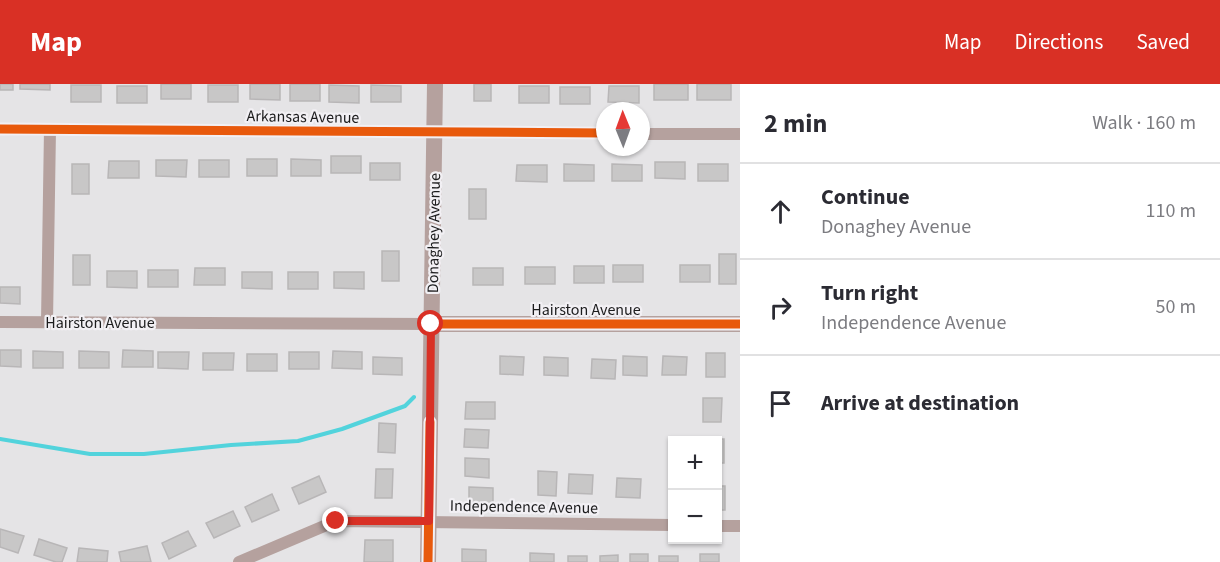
<!DOCTYPE html>
<meta charset="utf-8">
<style>
body{margin:0;font-family:"Source Sans 3",sans-serif;background:#f7f7f7;color:#2b2b33}
.controls{position:absolute;right:18px;bottom:18px;display:grid;overflow:hidden;border-radius:0px;box-shadow:0 2px 4px #0004}
.controls button{width:54px;height:54px;display:grid;place-items:center;padding:0;border:0;border-bottom:2px solid #e1e1e2;background:#fff;color:#2b2b33;font:30px sans-serif}
.compass{position:absolute;left:596px;top:18px;width:54px;height:54px;border-radius:50%;background:#fff;box-shadow:0 2px 4px #0004;rotate:359deg}
.stop{position:absolute;width:18px;height:18px;margin:-14px;border:4px solid #d93025;border-radius:50%;background:#fff}
.stop.end{background:#d93025;border-color:#fff;box-shadow:0 2px 6px #0008}
.list{margin:0;padding:0;list-style:none}
h2{display:flex;justify-content:space-between;align-items:center;height:78px;margin:0;padding:0 24px;font-size:26px}
h2 small{font-size:20px;font-weight:400;color:#7c7c81}
.list li{display:grid;grid-template-columns:39px 1fr auto;gap:18px;align-items:center;box-sizing:border-box;height:96px;padding:0 24px;border-top:2px solid #e1e1e2}
.list b{display:block;font-size:22px;white-space:nowrap}
.list p{margin:0;font-size:20px;white-space:nowrap;color:#7c7c81}
.list em{font-size:20px;font-style:normal;color:#7c7c81}
.icon{flex:none;width:33px;height:33px;fill:none;stroke:currentColor;stroke-width:2;stroke-linecap:round;stroke-linejoin:round}
.map{position:relative;flex:none;width:740px;height:478px;overflow:hidden}
header{display:flex;align-items:center;gap:36px;box-sizing:border-box;height:84px;padding:0 30px;background:#d93025;color:#fff}
header strong{font-size:28px}
nav{display:flex;gap:33px;margin-inline-start:auto;font-size:21px}
main{display:flex}
aside{flex:1;background:#fff}
.map>svg:first-child{display:block}
.lines{fill:none;stroke-linecap:round;stroke-linejoin:round}
.stream{stroke:#52d3dc;stroke-width:4}
.building{fill:#c8c7c7;stroke:#b8b6b7;stroke-width:1.5}
.minor{stroke:#b5a19e;stroke-width:12}
.tertiary{stroke:#b5a19e;stroke-width:16}
.cycleway-casing{stroke:#f2f0f4;stroke-width:13}
.cycleway{stroke:#e8590c;stroke-width:9}
.route{stroke:#d93025;stroke-width:8}
.labels{text-anchor:middle;stroke-width:4.5;stroke-linejoin:round;paint-order:stroke}
.street-label{font-size:16px;fill:#1c1c1d;stroke:#f2f0f4}
</style>
<header>
<strong>Map</strong>
<nav><a>Map</a><a>Directions</a><a>Saved</a></nav>
</header>
<main>
<div class="map">
<svg width="740" height="478" viewBox="0 0 740 478">
<rect width="100%" height="100%" fill="#e5e4e6"/>
<g class="lines">
<polyline class="stream" points="0,355 90,370 144,370 231,361 298,357 342,345 405,322 414,313"/>
</g>
<g class="building">
<rect x="0" y="0" width="13" height="6"/>
<polygon points="20,0 50,0 50,6 20,5"/>
<rect x="161" y="0" width="30" height="15"/>
<polygon points="250,0 280,0 280,16 250,15"/>
<rect x="290" y="0" width="30" height="17"/>
<rect x="474" y="0" width="17" height="17"/>
<rect x="654" y="0" width="34" height="16"/>
<rect x="697" y="0" width="34" height="16"/>
<rect x="71" y="1" width="30" height="17"/>
<rect x="208" y="1" width="30" height="17"/>
<polygon points="329,1 359,2 359,19 329,18"/>
<polygon points="371,1 401,2 401,18 371,18"/>
<rect x="117" y="2" width="30" height="17"/>
<rect x="519" y="2" width="30" height="17"/>
<polygon points="609,2 639,2 639,19 608,18"/>
<rect x="560" y="3" width="30" height="17"/>
<rect x="331" y="72" width="30" height="17"/>
<rect x="247" y="75" width="30" height="17"/>
<polygon points="291,75 321,76 321,92 291,92"/>
<polygon points="156,76 187,76 186,93 156,92"/>
<rect x="199" y="76" width="30" height="17"/>
<polygon points="109,77 139,77 139,94 108,94"/>
<polygon points="655,78 685,78 685,95 655,94"/>
<rect x="370" y="79" width="30" height="17"/>
<rect x="72" y="80" width="17" height="30"/>
<polygon points="564,80 594,81 594,97 564,97"/>
<polygon points="612,80 642,81 642,97 612,97"/>
<rect x="698" y="80" width="30" height="17"/>
<polygon points="517,81 547,81 547,98 516,97"/>
<rect x="469" y="105" width="17" height="30"/>
<rect x="382" y="167" width="17" height="30"/>
<rect x="719" y="170" width="17" height="30"/>
<rect x="73" y="171" width="17" height="30"/>
<rect x="613" y="181" width="30" height="17"/>
<rect x="680" y="181" width="30" height="17"/>
<rect x="574" y="182" width="30" height="17"/>
<rect x="525" y="183" width="30" height="17"/>
<polygon points="195,184 225,184 225,201 194,201"/>
<rect x="473" y="184" width="30" height="17"/>
<rect x="148" y="186" width="30" height="17"/>
<polygon points="107,187 137,187 137,204 107,203"/>
<polygon points="242,188 272,188 272,205 242,204"/>
<rect x="288" y="188" width="30" height="17"/>
<polygon points="334,188 364,188 364,205 334,204"/>
<polygon points="0,203 20,203 20,220 0,219"/>
<polygon points="0,266 21,266 21,283 0,282"/>
<polygon points="123,266 153,267 153,283 122,283"/>
<polygon points="33,267 63,268 63,284 33,284"/>
<polygon points="79,267 109,268 109,284 79,284"/>
<polygon points="333,267 362,268 362,285 332,284"/>
<polygon points="158,268 189,268 188,285 158,284"/>
<rect x="289" y="268" width="30" height="17"/>
<polygon points="203,269 234,269 233,286 203,286"/>
<rect x="706" y="269" width="19" height="24"/>
<rect x="247" y="270" width="30" height="17"/>
<polygon points="500,272 524,273 523,291 500,290"/>
<polygon points="623,272 647,273 647,292 623,291"/>
<polygon points="663,272 687,273 686,291 662,291"/>
<polygon points="373,273 402,274 402,291 373,290"/>
<polygon points="544,273 568,274 568,292 544,291"/>
<polygon points="592,275 616,276 615,295 591,294"/>
<polygon points="703,314 722,314 721,338 703,338"/>
<polygon points="466,318 495,318 495,335 465,335"/>
<polygon points="379,339 396,340 395,369 378,368"/>
<polygon points="465,345 489,346 488,364 464,363"/>
<polygon points="705,355 724,355 724,379 718,379 718,356 705,356"/>
<polygon points="465,374 489,375 489,394 465,392"/>
<polygon points="376,385 393,385 392,414 375,414"/>
<polygon points="538,387 557,388 556,412 538,411"/>
<polygon points="569,390 593,391 592,410 568,409"/>
<polygon points="319,392 326,408 299,420 292,404"/>
<polygon points="617,394 641,395 640,414 616,413"/>
<rect x="718" y="402" width="7" height="24"/>
<polygon points="469,403 493,404 493,422 469,421"/>
<polygon points="272,410 279,426 252,438 245,423"/>
<polygon points="233,427 240,442 214,454 206,439"/>
<polygon points="0,445 24,452 18,469 0,463"/>
<polygon points="188,447 196,462 169,475 162,459"/>
<polygon points="39,455 67,464 62,478 56,478 34,471"/>
<polygon points="365,456 393,456 393,478 364,478"/>
<polygon points="147,462 151,478 121,478 119,468"/>
<polygon points="79,464 108,467 107,478 77,478"/>
<polygon points="462,465 486,466 486,478 462,478"/>
<polygon points="530,469 554,470 554,478 530,478"/>
<rect x="630" y="470" width="18" height="8"/>
<rect x="700" y="470" width="19" height="8"/>
<polygon points="618,471 618,478 600,478 600,472"/>
<rect x="568" y="472" width="19" height="6"/>
<rect x="659" y="472" width="19" height="6"/>
</g>
<g class="lines">
<g class="minor">
<polyline points="0,45 605,49"/>
<polyline points="641,50 740,50"/>
<polyline points="0,238 431,240"/>
<polyline points="47,238 50,45"/>
<polyline points="718,442 740,442"/>
<polyline points="239,478 336,437 672,441"/>
</g>
<g class="tertiary">
<polyline points="431,240 740,240"/>
<polyline points="428,478 435,0"/>
</g>
<defs>
<g id="cycleway">
<polyline points="0,45 605,49"/>
<polyline points="431,240 740,240"/>
<polyline points="428,478 430,338"/>
</g>
</defs>
<use href="#cycleway" class="cycleway-casing"/>
<use href="#cycleway" class="cycleway"/>
</g>
<g class="lines">
<polyline class="route" points="336,437 429,437 431,240"/>
</g>
<g class="labels">
<g class="street-label">
<text transform="translate(303 32) rotate(1)" y="6">Arkansas Avenue</text>
<text transform="translate(433 149) rotate(-89)" y="6">Donaghey Avenue</text>
<text x="586" y="231">Hairston Avenue</text>
<text x="100" y="244">Hairston Avenue</text>
<text transform="translate(524 422) rotate(1)" y="6">Independence Avenue</text>
</g>
</g>
</svg>
<div class="controls">
<button>+</button>
<button>−</button>
</div>
<svg class="compass" viewBox="-18 -18 36 36"><path d="M0-13l5 13h-10z" fill="#e53935"/><path d="M0 13l5-13h-10z" fill="#7c7c81"/></svg>
<div class="stop" style="left:431px;top:240px"></div>
<div class="stop end" style="left:336px;top:437px"></div>
</div>
<aside>
<h2>2 min<small>Walk · 160 m</small></h2>
<ul class="list">
<li><svg class="icon" aria-label="ahead" viewBox="0 0 24 24"><path d="M12 20V5M6 11l6-6 6 6"/></svg><div><b>Continue</b><p>Donaghey Avenue</p></div><em>110 m</em></li>
<li><svg class="icon" aria-label="right" viewBox="0 0 24 24"><path d="M7 20v-9h11M14 6l5 5-5 5"/></svg><div><b>Turn right</b><p>Independence Avenue</p></div><em>50 m</em></li>
<li><svg class="icon" aria-label="arrive" viewBox="0 0 24 24"><path d="M6 21V4h12l-3 4 3 4H6"/></svg><div><b>Arrive at destination</b></div></li>
</ul>
</aside>
</main>
